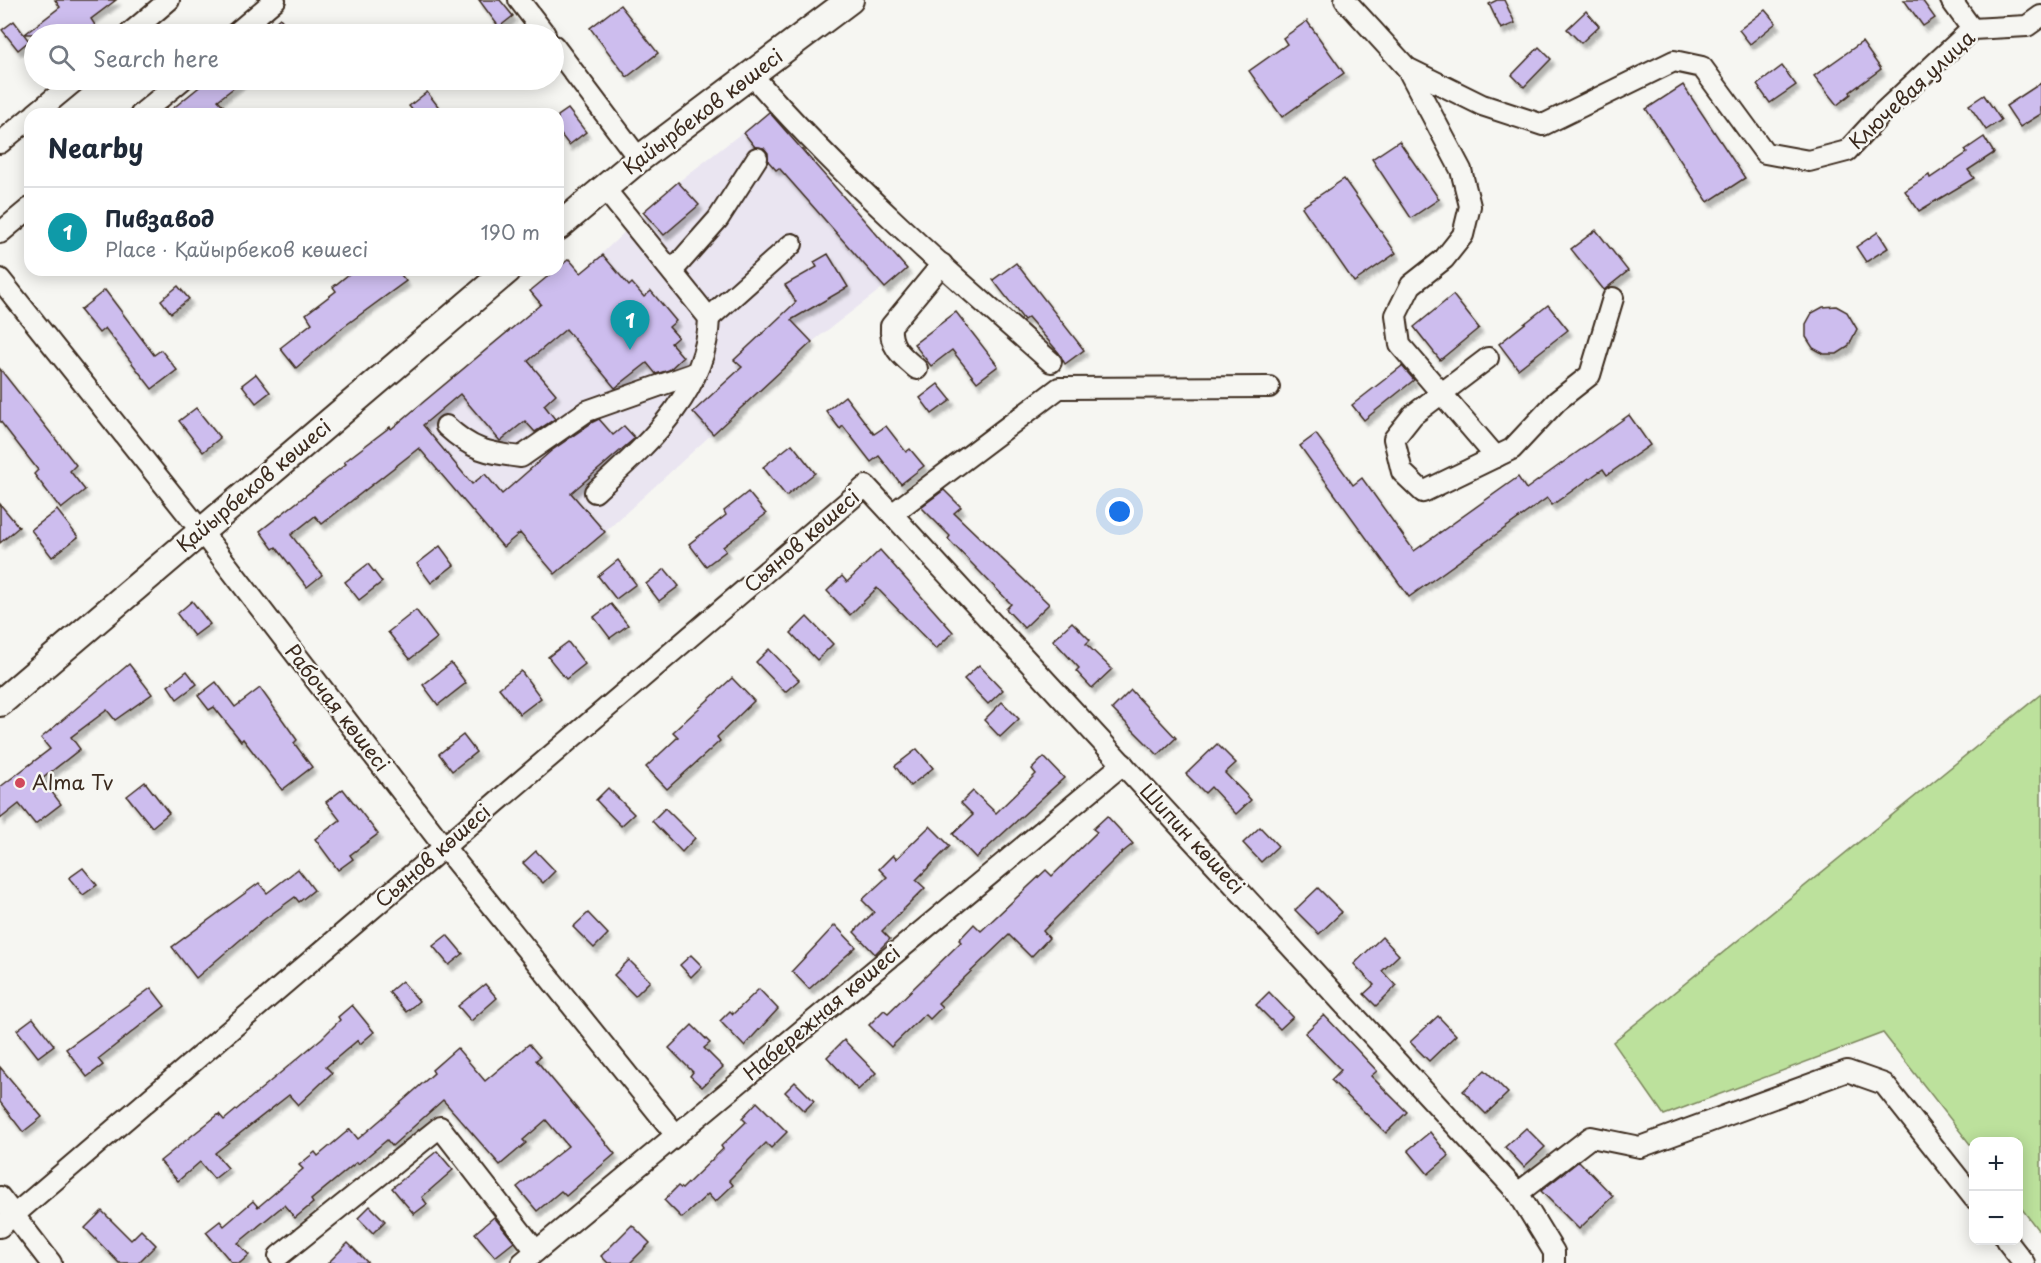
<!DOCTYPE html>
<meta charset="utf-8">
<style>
body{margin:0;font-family:"Playpen Sans",sans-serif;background:#f6f6f7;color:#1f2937}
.controls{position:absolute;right:18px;bottom:18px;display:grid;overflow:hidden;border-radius:12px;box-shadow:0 3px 15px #0003}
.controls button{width:54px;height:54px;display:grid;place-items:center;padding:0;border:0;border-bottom:2px solid #e0e1e3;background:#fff;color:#1f2937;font:30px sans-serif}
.you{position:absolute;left:1120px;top:512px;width:21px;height:21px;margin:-15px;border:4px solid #fff;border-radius:50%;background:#1a73e8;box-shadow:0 0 0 9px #1a73e833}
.badge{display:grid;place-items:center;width:39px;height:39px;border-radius:50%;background:#d1495b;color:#fff;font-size:20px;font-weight:700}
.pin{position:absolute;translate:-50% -50px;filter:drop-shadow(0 2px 3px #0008)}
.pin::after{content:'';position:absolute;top:32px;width:21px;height:18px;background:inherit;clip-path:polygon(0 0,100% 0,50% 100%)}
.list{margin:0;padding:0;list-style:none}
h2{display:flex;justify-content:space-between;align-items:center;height:78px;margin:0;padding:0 24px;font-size:26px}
h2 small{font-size:20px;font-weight:400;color:#747a83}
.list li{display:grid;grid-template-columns:39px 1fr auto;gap:18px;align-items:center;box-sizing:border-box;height:90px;padding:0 24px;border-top:2px solid #e0e1e3}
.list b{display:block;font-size:22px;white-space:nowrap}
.list p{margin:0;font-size:20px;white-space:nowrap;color:#747a83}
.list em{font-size:20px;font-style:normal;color:#747a83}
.icon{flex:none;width:33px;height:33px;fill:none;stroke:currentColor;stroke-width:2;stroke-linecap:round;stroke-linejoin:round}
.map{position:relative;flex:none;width:2041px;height:1263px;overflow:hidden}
.search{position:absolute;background:#fff;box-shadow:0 3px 15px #0003;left:24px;top:24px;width:540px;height:66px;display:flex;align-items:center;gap:15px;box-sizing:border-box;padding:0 21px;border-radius:33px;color:#747a83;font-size:22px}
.panel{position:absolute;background:#fff;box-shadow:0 3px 15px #0003;left:24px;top:108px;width:540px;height:168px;border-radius:18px}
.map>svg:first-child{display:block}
.built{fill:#eae5f1}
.green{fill:#bce19c;stroke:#7c865d;stroke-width:1.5}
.building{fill:#cdbdee;stroke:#3b2a1e;stroke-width:1.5;filter:url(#shadow)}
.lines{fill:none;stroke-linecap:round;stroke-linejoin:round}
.minor-casing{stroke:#3b2a1e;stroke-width:24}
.major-casing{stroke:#3b2a1e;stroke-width:30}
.minor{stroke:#f6f6f2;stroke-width:20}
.major{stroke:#f6f6f2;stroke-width:26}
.poi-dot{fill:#d1495b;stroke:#f6f6f2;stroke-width:2}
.labels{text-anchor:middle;stroke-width:5;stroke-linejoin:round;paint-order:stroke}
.street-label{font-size:20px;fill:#3b2a1e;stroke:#f6f6f2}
.poi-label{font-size:20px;fill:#3b2a1e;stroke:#f6f6f2;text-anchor:start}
</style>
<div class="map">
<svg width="2041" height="1263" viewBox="0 0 2041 1263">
<defs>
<filter id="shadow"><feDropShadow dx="3.5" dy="5.5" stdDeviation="1.5" flood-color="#0004"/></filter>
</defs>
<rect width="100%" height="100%" fill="#f6f6f2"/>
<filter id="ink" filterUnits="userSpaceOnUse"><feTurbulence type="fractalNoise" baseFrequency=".0167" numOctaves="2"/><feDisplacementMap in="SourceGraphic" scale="12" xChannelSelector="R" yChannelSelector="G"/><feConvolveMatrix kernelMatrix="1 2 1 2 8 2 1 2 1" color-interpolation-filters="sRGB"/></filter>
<g filter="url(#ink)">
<polygon class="built" points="769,112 907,269 812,342 605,532 555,574 520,533 503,547 399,423 541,304 530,291 569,259 581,273 678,182"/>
<polygon class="green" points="2041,694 2041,1234 2019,1205 2018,1142 1974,1142 1973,1148 1883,1033 1664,1115 1613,1042"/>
<g class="building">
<polygon points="55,0 116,0 91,19 95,25 83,34 25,34 60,7"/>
<polygon points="479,0 500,0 513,16 499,27"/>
<polygon points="1497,0 1504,0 1515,23 1501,29 1489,4"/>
<polygon points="1904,0 1922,0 1935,18 1923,26"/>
<polygon points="620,5 658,53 627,77 590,28"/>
<polygon points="1765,10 1776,23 1750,44 1739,30"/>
<polygon points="1586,11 1599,26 1581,43 1567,29"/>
<polygon points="280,18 293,34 260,34"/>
<polygon points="14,21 29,41 18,50 2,30"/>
<polygon points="1307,21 1344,73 1282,117 1249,71 1287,44 1283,38"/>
<polygon points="1862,42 1881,69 1850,92 1851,94 1837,105 1814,76"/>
<polygon points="1539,47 1551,59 1524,87 1512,75"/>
<polygon points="1782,66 1796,85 1770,103 1757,85"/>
<polygon points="208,80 244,80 218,100 231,114 166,114"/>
<polygon points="2041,83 2041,114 2020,127 2006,106"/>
<polygon points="1683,85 1745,178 1708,202 1646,109"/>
<polygon points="427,92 444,114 416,114 409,106"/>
<polygon points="1984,95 2001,120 1986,130 1969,105"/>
<polygon points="568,109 586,132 569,145 558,131 558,116"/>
<polygon points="769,112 907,269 885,288 779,168 776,170 768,161 768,153 764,148 755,147 744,133"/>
<polygon points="1984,137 1994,153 1968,170 1974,178 1919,211 1905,191 1929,175 1930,178 1967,153 1965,150"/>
<polygon points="1399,141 1439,199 1411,218 1372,159"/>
<polygon points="1344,179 1396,253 1354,282 1302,207"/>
<polygon points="678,182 699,205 664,235 643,212"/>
<polygon points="1596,230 1628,271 1604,290 1571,249"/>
<polygon points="1878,232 1888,248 1866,262 1856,247"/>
<polygon points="828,254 848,287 791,320 812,342 713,434 693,412 742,367 734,360 796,302 785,285 817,267 814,262"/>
<polygon points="603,255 629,286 632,283 644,297 651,291 676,321 669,327 678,337 671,343 683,357 669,370 656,374 647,363 615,388 566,329 528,361 556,394 544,405 555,419 535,432 525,421 500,441 460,394 423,425 472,484 485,474 502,494 551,451 593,422 599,419 613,435 624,426 635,438 571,493 605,532 555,574 520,533 503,547 419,448 322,524 315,516 291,535 322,575 307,587 276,547 273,549 260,531 346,464 344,462 390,427 391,429 541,304 530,291 569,259 581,273"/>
<polygon points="1016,263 1084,350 1065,364 1059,353 1028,317 1024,320 993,280"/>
<polygon points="354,270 397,270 406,281 342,328 296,368 280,348 312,323 306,314 336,291 333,287"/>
<polygon points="178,286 189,299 171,313 161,300"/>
<polygon points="105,290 154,355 161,350 177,370 152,389 105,328 99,333 80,310"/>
<polygon points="1453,295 1479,328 1440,360 1414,327"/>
<polygon points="1548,305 1568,330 1518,369 1499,344"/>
<polygon points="1836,306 1847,312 1857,329 1848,347 1837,354 1824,354 1813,348 1806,337 1806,324 1812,313 1823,307"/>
<polygon points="956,312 998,366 977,382 952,350 931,366 914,344"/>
<polygon points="1402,366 1414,380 1364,420 1352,405"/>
<polygon points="0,369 76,465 70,471 85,490 61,509 34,474 38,470 0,421"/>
<polygon points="256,374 270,392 256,403 242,385"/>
<polygon points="938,384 951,400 932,414 920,398"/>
<polygon points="845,396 874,434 886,426 906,452 910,449 924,466 901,484 879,456 871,462 843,426 840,429 826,411"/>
<polygon points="196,408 220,438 203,452 179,421"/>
<polygon points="1629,415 1650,445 1607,475 1603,469 1552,505 1547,498 1409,597 1300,446 1316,434 1353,485 1362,478 1414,551 1518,477 1526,489"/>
<polygon points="792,444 815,473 786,496 763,467"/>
<polygon points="944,490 961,507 954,513 1049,604 1024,628 1006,609 1011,604 948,539 950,536 921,507"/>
<polygon points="748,492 766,514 723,547 726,551 706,566 689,544 726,515 724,511"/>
<polygon points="0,504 19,527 0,543"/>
<polygon points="57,510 78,537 52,557 31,530"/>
<polygon points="440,546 454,565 431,583 417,564"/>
<polygon points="880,550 953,632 936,649 877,588 850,615 827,591 842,576 847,582"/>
<polygon points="618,560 636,584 616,599 598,576"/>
<polygon points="368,564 382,582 359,600 345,582"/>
<polygon points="665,569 679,586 659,601 646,584"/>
<polygon points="192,601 210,624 194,636 177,614"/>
<polygon points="611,604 628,625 610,638 594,617"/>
<polygon points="416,610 437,638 410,659 388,632"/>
<polygon points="807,617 833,644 817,660 791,633"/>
<polygon points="1072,622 1090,640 1086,644 1112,669 1092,688 1076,671 1079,668 1053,640"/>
<polygon points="568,642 585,664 566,679 548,657"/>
<polygon points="769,649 799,680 785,692 756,662"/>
<polygon points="451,663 466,683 438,705 423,685"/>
<polygon points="129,664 152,694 115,720 107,710 71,737 80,749 42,779 61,804 35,824 19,804 0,819 0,787 50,749 41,738"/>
<polygon points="979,665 1003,690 988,704 964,679"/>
<polygon points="187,671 197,684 177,699 168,686"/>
<polygon points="521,671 541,698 520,714 499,688"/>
<polygon points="732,678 754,701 717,737 720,741 667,789 646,767 678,737 673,732"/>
<polygon points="216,682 235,707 260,688 297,740 294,743 312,767 282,790 243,739 241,741 214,707 209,710 198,696"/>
<polygon points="1131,690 1176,738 1158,755 1112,709"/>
<polygon points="1002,702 1019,719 1000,737 984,720"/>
<polygon points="463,735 476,752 452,771 439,754"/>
<polygon points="1217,744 1236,763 1225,773 1251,800 1236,814 1211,787 1205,793 1186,774"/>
<polygon points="917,749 933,768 910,786 895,766"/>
<polygon points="1044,757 1064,778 976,858 953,834 973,815 961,803 973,791 996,813 1036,774 1032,769"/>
<polygon points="145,782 169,813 152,827 127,796"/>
<polygon points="608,788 634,814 621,826 596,800"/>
<polygon points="343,789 378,834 350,855 353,859 338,870 315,839 340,820 326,802"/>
<polygon points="665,808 695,838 682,852 652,821"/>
<polygon points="1107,816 1133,844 1119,855 1043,931 1049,938 1031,957 1009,935 938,1003 942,1007 930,1019 925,1014 891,1047 869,1025 884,1010 888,1013 961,942 959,940 974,924 981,931 1046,870 1052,876 1097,832 1093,829"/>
<polygon points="930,826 950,846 916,880 925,888 882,931 890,939 875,954 854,932 874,912 862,900 887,877 879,869 893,855 896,859"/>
<polygon points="1260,827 1278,846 1261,862 1243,843"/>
<polygon points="536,851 555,871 543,883 523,863"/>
<polygon points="83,868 97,885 83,895 69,878"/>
<polygon points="298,869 314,890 299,902 295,897 262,921 196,978 172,947 259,883 267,893"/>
<polygon points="1318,888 1342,912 1319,934 1295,910"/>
<polygon points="588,913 608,934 594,948 573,927"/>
<polygon points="835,925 856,947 809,989 792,971"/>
<polygon points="447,935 463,954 449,965 433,946"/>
<polygon points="1382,937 1399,955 1382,971 1396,986 1376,1006 1364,994 1374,985 1354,964"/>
<polygon points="691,955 702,966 691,977 680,965"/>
<polygon points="629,960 650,981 635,996 614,975"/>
<polygon points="402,981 419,1001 406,1012 389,992"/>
<polygon points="485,984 497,998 471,1021 458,1006"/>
<polygon points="151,988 165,1006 98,1059 103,1065 87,1077 66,1049"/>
<polygon points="759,989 778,1009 744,1046 720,1021 730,1011 733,1014"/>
<polygon points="1269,992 1293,1017 1280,1029 1256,1005"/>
<polygon points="352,1005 374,1032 360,1044 358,1040 326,1067 332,1073 298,1105 289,1095 215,1153 228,1168 214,1179 200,1162 178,1181 160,1161 219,1114 224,1120 322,1038 340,1020 338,1017"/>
<polygon points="1324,1015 1377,1071 1371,1076 1407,1112 1386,1133 1331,1080 1341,1070 1305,1033"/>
<polygon points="1438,1016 1456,1035 1429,1061 1410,1042"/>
<polygon points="33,1018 54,1045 38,1057 17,1030"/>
<polygon points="692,1025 710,1043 704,1048 723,1067 702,1087 690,1076 693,1072 669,1048"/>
<polygon points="844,1040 876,1073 858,1090 827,1057"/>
<polygon points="529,1044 540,1057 536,1060 615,1154 566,1196 561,1191 537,1211 517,1187 568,1146 546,1120 523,1140 526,1143 500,1165 443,1100 392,1146 387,1140 358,1164 357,1162 311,1200 313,1203 295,1218 284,1205 238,1243 249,1255 240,1263 232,1263 206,1232 220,1221 224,1226 253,1201 258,1207 303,1169 299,1165 315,1152 318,1156 350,1129 358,1139 406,1098 434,1073 432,1070 457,1048 485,1081"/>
<polygon points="0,1067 42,1117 23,1132 0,1102"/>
<polygon points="1485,1070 1508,1093 1486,1114 1463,1091"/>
<polygon points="795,1082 814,1101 804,1111 785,1092"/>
<polygon points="757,1102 787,1132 771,1148 766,1143 729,1180 733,1185 715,1202 708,1194 682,1218 664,1200 678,1186 682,1189 723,1149 721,1146 746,1122 742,1118"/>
<polygon points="1526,1128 1545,1147 1524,1167 1505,1147"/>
<polygon points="1430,1132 1449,1156 1428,1174 1408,1150"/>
<polygon points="437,1151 453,1170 422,1197 427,1204 414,1214 392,1188"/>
<polygon points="1579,1161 1613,1196 1579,1229 1541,1191"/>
<polygon points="370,1206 385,1221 373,1233 358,1218"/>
<polygon points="102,1211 131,1240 141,1230 156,1245 138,1263 119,1263 85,1228"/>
<polygon points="494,1217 514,1242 495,1257 475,1233"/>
<polygon points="632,1225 650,1243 630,1263 608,1263 601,1256"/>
<polygon points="348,1243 368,1263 328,1263"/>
</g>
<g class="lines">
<defs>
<g id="minor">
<polyline points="519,0 545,34"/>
<polyline points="1345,0 1407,68 1461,170 1470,206 1463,235 1444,259 1411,285 1396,315 1400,345 1496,457"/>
<polyline points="1951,0 1972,29"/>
<polyline points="129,34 169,0"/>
<polyline points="235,34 275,0"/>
<polyline points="554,46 639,159"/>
<polyline points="1407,68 1482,105 1543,125 1674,61 1702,67 1765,153 1809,161 1847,151 1882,113 1972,29 2027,26 2041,16"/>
<path d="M751 74C841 177 948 272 1051 362"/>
<polyline points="35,114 76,80"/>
<polyline points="141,114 182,80"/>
<polyline points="0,143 30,118"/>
<polyline points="0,233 30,208"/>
<polyline points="673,270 718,219 757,158"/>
<polyline points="0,279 201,531 444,847 676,1135"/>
<polyline points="709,318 792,244"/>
<polyline points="1488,358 1413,415 1394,439 1402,472 1423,492 1512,449 1557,401 1590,375 1613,298"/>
<path d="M917 369C903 357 889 347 891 326L942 264"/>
<path d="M446 426C472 450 487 453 521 457L587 411 695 373"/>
<path d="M595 492C646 445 707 393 709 318L604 188"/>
<polyline points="892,514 1059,388 1269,387"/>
<polyline points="1518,1193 1591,1137 1640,1147 1847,1071 1884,1084 1974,1198"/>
<polyline points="0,1197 51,1263"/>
<polyline points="0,1227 866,486 1518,1193 1554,1252 1554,1263"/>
<polyline points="2006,1240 2024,1263"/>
<polyline points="279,1256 440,1127 536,1251"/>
<polyline points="522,1263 1123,764"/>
</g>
<g id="major">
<polyline points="558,227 639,159 850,0"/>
<polyline points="0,703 508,270"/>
</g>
</defs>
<use href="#minor" class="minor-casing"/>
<use href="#major" class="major-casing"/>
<use href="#minor" class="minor"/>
<use href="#major" class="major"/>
</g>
</g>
<circle class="poi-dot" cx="20" cy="783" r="6"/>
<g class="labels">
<g class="street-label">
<text transform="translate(1912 90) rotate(-43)" y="7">Ключевая улица</text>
<text transform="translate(703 112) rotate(-37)" y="7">Қайырбеков көшесі</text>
<text transform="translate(254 486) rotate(-40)" y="7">Қайырбеков көшесі</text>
<text transform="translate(802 541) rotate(-41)" y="7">Сьянов көшесі</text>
<text transform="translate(337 708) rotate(52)" y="7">Рабочая көшесі</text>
<text transform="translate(1192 839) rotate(47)" y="7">Шипин көшесі</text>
<text transform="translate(433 856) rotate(-41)" y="7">Сьянов көшесі</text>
<text transform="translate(822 1013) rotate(-40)" y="7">Набережная көшесі</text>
</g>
<g class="poi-label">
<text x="32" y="790">Alma Tv</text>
</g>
</g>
</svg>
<div class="controls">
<button>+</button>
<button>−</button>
</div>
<div class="you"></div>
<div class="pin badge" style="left:630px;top:350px;background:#0f9aa8">1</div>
<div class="search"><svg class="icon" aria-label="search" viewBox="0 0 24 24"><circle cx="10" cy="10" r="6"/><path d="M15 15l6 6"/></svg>Search here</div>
<section class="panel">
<h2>Nearby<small></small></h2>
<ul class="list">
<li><span class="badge" style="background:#0f9aa8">1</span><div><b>Пивзавод</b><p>Place · Қайырбеков көшесі</p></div><em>190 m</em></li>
</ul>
</section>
</div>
